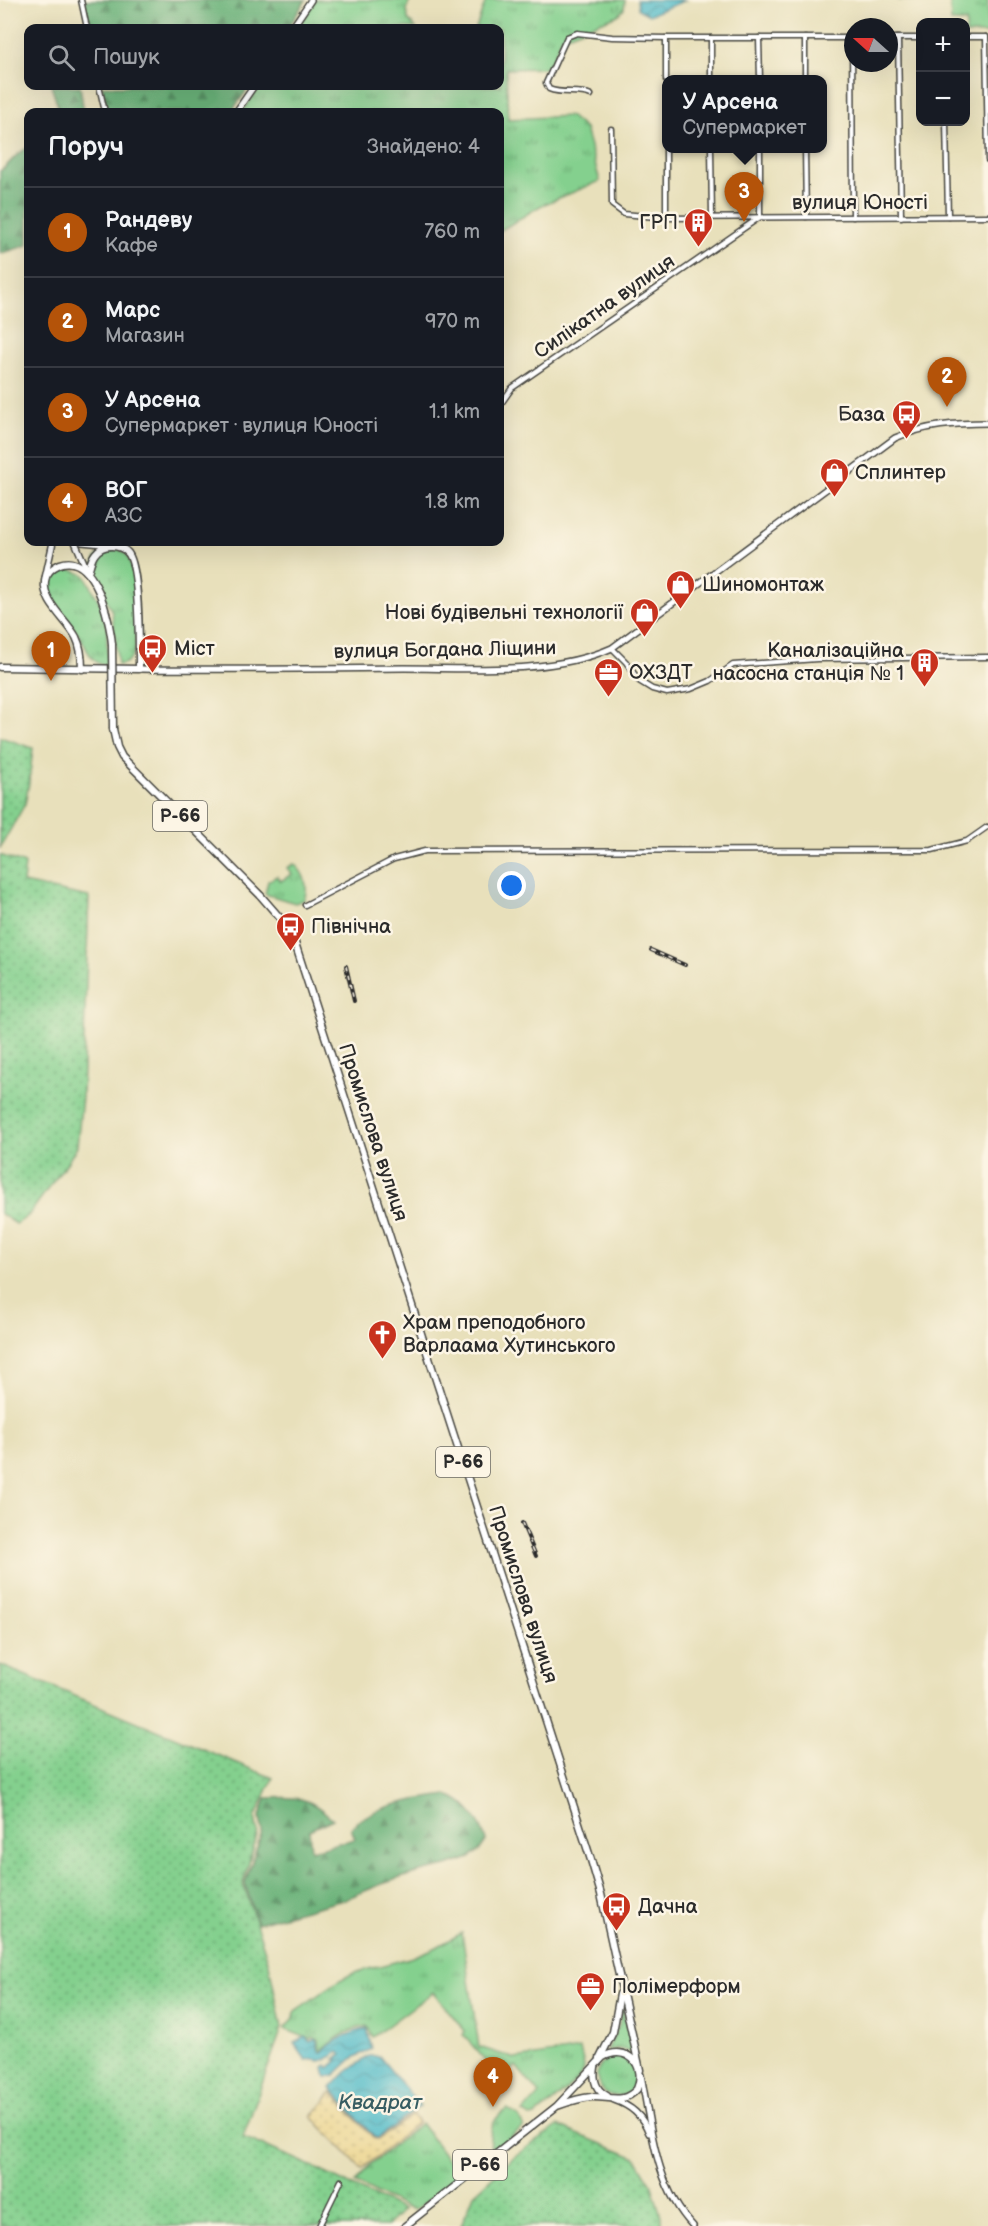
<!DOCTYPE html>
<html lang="uk">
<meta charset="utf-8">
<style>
body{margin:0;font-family:"Balsamiq Sans",sans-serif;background:#242831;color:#f1f3f6}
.controls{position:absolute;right:18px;top:18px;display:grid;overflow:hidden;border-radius:12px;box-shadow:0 6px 24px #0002}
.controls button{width:54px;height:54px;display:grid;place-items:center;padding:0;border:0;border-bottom:2px solid #363941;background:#171b24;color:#f1f3f6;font:30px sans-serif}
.compass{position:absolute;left:844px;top:18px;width:54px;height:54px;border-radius:50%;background:#171b24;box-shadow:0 6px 24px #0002;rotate:291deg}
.you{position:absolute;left:512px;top:886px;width:21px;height:21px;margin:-15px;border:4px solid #fff;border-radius:50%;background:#1a73e8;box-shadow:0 0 0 9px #1a73e833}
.badge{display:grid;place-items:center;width:39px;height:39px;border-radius:50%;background:#b45309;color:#fff;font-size:20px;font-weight:700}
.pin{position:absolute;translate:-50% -50px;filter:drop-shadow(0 2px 3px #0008)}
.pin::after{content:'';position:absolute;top:32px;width:21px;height:18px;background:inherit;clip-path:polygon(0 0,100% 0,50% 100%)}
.popup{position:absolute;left:662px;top:75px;width:165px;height:78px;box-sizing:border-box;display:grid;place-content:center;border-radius:12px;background:#171b24;filter:drop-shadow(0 2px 4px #0005);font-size:20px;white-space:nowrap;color:#9ea1a6}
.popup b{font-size:22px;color:#f1f3f6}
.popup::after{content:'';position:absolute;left:50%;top:100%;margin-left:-12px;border:12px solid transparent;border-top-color:#171b24}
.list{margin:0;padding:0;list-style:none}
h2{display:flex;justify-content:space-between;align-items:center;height:78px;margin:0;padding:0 24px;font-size:26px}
h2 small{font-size:20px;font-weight:400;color:#9ea1a6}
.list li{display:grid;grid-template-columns:39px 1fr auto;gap:18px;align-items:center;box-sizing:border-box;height:90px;padding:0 24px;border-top:2px solid #363941}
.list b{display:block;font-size:22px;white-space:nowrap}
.list p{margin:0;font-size:20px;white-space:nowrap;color:#9ea1a6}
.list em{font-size:20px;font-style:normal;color:#9ea1a6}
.icon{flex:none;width:33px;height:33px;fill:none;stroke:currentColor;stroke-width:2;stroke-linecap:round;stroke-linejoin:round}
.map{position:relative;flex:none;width:988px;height:2226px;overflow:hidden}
.search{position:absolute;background:#171b24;box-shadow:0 6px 24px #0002;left:24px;top:24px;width:480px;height:66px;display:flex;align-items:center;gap:15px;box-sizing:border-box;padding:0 21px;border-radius:12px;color:#9ea1a6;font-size:22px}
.panel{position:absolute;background:#171b24;box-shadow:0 6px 24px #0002;left:24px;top:108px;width:480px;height:438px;border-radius:12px}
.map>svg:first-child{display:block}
.grass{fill:url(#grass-tufts);stroke:#587e5c;stroke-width:1.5}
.forest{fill:url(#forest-firs);stroke:#4b6e52;stroke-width:1.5}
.sand{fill:url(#sand-dots);stroke:#8c8264;stroke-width:1.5}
.garden{fill:url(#garden-dots);stroke:#587e5c;stroke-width:1.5}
.water{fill:url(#water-waves);stroke:#3c727a;stroke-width:1.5}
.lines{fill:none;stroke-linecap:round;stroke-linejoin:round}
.minor-casing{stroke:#474641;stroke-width:7}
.secondary-casing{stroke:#474641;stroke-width:8}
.primary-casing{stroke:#474641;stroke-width:9}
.minor{stroke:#fff;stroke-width:4}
.secondary{stroke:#fff;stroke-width:5}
.primary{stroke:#fff;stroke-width:6}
.rail-casing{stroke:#2b2b2b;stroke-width:4}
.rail{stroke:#fcf5e5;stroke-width:1.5;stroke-dasharray:4.5;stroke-linecap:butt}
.primary-bridge-casing{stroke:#474641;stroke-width:9;stroke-linecap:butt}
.primary-bridge{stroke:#fff;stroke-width:6}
.labels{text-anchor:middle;stroke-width:5;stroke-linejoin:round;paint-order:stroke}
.shield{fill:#fcf5e5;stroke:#6a6863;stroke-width:1.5}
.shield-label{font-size:18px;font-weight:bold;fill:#2b2b2b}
.street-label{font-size:20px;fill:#2b2b2b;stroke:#fcf5e5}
.poi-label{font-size:20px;fill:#2b2b2b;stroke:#fcf5e5;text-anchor:start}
.water-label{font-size:21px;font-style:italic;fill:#375d62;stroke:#fcf5e5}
</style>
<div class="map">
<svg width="988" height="2226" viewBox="0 0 988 2226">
<defs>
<pattern id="grass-tufts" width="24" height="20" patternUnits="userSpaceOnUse" patternTransform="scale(1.5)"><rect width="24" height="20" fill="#84d08e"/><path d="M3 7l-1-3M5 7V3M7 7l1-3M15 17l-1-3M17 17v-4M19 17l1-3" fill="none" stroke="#6ca974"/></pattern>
<pattern id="forest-firs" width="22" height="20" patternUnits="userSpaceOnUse" patternTransform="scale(1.5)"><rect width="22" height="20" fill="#6bb279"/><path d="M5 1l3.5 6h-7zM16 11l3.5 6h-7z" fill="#589163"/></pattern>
<pattern id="sand-dots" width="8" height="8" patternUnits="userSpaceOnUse" patternTransform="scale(1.5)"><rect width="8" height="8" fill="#eeda9e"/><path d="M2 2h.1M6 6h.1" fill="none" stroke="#cb8" stroke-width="1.8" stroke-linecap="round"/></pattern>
<pattern id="garden-dots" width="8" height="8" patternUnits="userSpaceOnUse" patternTransform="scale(1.5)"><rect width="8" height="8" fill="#84d08e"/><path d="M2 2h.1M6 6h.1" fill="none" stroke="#6ca974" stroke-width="1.8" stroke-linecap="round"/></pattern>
<pattern id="water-waves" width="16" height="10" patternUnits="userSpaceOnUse" patternTransform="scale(1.5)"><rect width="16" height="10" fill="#4ebac8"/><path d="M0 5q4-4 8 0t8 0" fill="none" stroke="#4197a3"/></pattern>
</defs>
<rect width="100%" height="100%" fill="#fcf5e5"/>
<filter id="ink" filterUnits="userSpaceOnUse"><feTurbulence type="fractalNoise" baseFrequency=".0167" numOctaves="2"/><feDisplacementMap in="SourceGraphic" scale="12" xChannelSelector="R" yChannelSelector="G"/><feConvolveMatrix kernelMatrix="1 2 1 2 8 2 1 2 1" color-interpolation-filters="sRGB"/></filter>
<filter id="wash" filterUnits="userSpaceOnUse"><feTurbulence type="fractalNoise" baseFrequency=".008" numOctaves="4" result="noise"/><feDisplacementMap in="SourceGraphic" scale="24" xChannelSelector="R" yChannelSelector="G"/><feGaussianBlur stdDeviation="1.35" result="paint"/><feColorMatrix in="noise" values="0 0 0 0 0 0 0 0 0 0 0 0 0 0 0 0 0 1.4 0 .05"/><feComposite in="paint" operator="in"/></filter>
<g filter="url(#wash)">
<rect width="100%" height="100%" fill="#e8e0bb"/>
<g class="grass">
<polygon points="316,0 410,0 407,8 408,20 416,28 297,28"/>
<polygon points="486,0 625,0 624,9 618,15 562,37 549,68 506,69 508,119 570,116 585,129 600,181 540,206 500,231 500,112 242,112 260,86 500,86 500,28 476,28"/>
<polygon points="898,0 988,0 988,34 966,34 966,22 951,22 950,1"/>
<path d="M108 549C115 549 120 548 125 553 139 566 135 630 135 650 132 658 128 664 118 665L112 612 92 569 96 557Z"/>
<path d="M69 569 85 575 101 605 107 627V666C101 665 98 664 94 660 87 653 85 644 79 636 71 624 47 599 48 584 48 574 62 570 69 569Z"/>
<path d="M294 864C305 873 309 887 304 900L295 903 265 894 268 881 277 876 281 881 292 874 287 868Z"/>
<path d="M462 1933 479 2047 516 2059 580 2049C581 2054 584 2063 584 2068 583 2079 545 2108 536 2116L530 2117 523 2112 539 2094 516 2066 501 2078 463 2035 465 2031 433 1992 373 2037 367 2026C348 2029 334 2039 320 2052L319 2040 312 2037 310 2039 284 2029 294 2018 295 2011 340 1980 354 1973 413 1957 435 1948Z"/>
<path d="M622 2005 635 2057C627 2049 618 2047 607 2051L619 2025Z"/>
<circle cx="617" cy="2076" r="20"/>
<path d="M508 2109 518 2116 524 2127 495 2150 490 2145C489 2131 494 2115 508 2109Z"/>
<polygon points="421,2123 453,2167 487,2150 486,2156 415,2210 407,2208 355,2183 371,2164"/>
</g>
<g class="forest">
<polygon points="84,0 306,0 288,28 90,28"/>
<polygon points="51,86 80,86 84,112 60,112"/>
<polygon points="102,86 250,86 231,112 107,112"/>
<path d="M28 148V245L0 254V171C11 164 16 152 28 148Z"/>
<path d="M447 1795C467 1801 481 1822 486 1841L479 1851 470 1858 447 1866 416 1873 382 1884 343 1900 257 1923 245 1883 262 1832 260 1816 266 1798C300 1797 307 1796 333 1819L309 1830 311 1850 355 1839 351 1828C372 1805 417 1799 447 1795Z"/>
</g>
<polygon class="sand" points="332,2092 373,2138 379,2139 412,2115 418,2122 362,2169 312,2117"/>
<g class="garden">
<polygon points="0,737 33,748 29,783 25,804 0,848"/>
<polygon points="0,855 25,864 23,883 89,897 82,1097 77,1146 69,1160 28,1216 16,1224 0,1213"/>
<polygon points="0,1665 273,1778 255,1818 258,1832 243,1883 269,1964 282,2028 243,2137 298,2160 403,2210 387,2226 0,2226"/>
<polygon points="558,2126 636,2158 652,2185 661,2216 661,2226 461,2226 474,2194 516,2155"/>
</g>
<g class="water">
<polygon points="637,0 686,0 649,15 638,9"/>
<path d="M367 2028 372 2049 353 2058 335 2075 326 2077 324 2067 327 2065 329 2068 338 2060 335 2059 342 2055 339 2052C333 2055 327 2060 320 2061 314 2061 312 2058 306 2060L294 2043 305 2037 310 2042 315 2039 318 2041V2049L321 2053C334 2040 348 2033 367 2028Z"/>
<polygon points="369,2056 379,2056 420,2106 378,2138 374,2137 331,2088 343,2075"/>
</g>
</g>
<g filter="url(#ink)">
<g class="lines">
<defs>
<g id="minor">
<polyline points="81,0 87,28"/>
<polyline points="966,37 986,37"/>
<polyline points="986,37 988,160"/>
<polyline points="666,38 666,80"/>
<polyline points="711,38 711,80"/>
<polyline points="759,38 760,80"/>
<polyline points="805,38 805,80"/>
<polyline points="852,38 853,217"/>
<polyline points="889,38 920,38"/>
<polyline points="898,38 901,217"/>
<polyline points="99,86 105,112"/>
<path d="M591 95C578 89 563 95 549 89L546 83 567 37 577 33 612 37 666 38H853"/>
<polyline points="946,122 948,216"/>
<polyline points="611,129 612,205 624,214 666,218 988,216"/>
<polyline points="666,148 666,218"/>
<polyline points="711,148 712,217"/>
<polyline points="805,148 806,217"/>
<polyline points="500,405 512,388 760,217 760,148"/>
<polyline points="612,648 626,662 639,681 652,689 667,693 691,689 710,681 733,665 817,659 988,657"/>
<polyline points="305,905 394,859 425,851 932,850 967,841 987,827"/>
<polyline points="319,2226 341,2181"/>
</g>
<g id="secondary">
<polyline points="292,28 311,0"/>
<polyline points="236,112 254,86"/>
<polyline points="75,542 88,572"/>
<polyline points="82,542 112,545"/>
<polyline points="45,578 53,542"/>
<path d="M139 669C228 670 316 669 404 668 470 668 551 675 612 648L895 438C926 425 955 423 988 423"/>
<path d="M641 2075C651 2126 655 2186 693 2226"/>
<path d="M614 2100C631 2106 642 2115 649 2133"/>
</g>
<g id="primary">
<path d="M0 667 139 669C139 647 140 568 128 553 119 543 102 544 95 554 91 559 90 566 88 572"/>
<path d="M82 669C82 658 81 647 76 637 67 620 42 602 45 581 46 573 53 567 60 564 95 551 110 622 112 644"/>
<polyline points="113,729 117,747 122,757 260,895 287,926 294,940 591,1860 601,1894 640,2070"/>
<polyline points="600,2058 613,2032 620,1994"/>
<path d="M595 2067C593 2079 595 2090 607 2096"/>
<path d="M405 2226 557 2106 603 2057C627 2044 647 2065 637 2089 623 2105 609 2096 591 2097 579 2098 568 2102 557 2106"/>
</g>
</defs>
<use href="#minor" class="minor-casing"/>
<use href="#secondary" class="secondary-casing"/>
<use href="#primary" class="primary-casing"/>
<use href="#minor" class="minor"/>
<use href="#secondary" class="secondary"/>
<use href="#primary" class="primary"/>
<defs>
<g id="rail">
<polyline points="651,950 685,965"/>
<polyline points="346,966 354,1001"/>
<polyline points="522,1523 536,1556"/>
</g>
</defs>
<use href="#rail" class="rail-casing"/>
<use href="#rail" class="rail"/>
<defs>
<polyline id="primary-bridge" points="112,644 113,729"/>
</defs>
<use href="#primary-bridge" class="primary-bridge-casing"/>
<use href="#primary-bridge" class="primary-bridge"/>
</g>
</g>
<defs>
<symbol id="building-pin" viewBox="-11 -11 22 30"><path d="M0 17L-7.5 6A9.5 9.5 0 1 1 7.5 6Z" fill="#c8321e" stroke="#fcf5e5"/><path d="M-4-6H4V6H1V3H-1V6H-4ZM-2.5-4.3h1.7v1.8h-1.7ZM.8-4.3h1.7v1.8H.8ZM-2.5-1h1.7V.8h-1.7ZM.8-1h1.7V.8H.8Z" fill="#fff"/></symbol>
<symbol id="bus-pin" viewBox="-11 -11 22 30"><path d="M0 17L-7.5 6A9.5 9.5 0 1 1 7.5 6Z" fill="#c8321e" stroke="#fcf5e5"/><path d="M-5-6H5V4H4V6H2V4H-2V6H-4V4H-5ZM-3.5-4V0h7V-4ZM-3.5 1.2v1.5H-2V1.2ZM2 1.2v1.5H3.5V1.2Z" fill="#fff"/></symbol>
<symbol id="shop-pin" viewBox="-11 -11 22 30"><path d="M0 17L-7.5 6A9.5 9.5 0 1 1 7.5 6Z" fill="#c8321e" stroke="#fcf5e5"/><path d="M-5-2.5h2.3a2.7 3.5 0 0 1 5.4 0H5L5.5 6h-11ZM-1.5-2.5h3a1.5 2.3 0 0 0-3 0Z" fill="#fff"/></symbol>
<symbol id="office-pin" viewBox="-11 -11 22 30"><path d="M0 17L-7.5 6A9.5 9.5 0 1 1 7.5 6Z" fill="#c8321e" stroke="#fcf5e5"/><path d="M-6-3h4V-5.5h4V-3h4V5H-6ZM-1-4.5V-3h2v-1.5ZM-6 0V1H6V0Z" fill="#fff"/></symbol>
<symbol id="church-pin" viewBox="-11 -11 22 30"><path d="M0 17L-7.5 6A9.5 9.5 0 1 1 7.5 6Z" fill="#c8321e" stroke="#fcf5e5"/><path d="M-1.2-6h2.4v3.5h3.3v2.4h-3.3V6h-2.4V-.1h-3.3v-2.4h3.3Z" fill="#fff"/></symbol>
</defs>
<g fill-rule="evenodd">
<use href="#building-pin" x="682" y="206" width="33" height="45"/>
<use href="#bus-pin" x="890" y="398" width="33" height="45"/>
<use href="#shop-pin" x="818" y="456" width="33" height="45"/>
<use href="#shop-pin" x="664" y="568" width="33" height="45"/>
<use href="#shop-pin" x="628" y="596" width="33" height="45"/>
<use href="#bus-pin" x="136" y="632" width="33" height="45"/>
<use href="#building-pin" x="908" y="646" width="33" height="45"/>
<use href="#office-pin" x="592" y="656" width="33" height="45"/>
<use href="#bus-pin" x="274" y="910" width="33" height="45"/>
<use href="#church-pin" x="366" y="1318" width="33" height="45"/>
<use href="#bus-pin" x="600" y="1890" width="33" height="45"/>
<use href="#office-pin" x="574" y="1970" width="33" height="45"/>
</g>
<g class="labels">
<g class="shield">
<rect x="153" y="801" width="54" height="30" rx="4.5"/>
<rect x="436" y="1447" width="54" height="30" rx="4.5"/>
<rect x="453" y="2150" width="54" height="30" rx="4.5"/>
</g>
<g class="shield-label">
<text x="180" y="822">Р-66</text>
<text x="463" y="1468">Р-66</text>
<text x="480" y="2171">Р-66</text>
</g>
<g class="street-label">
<text x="860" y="209">вулиця Юності</text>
<text transform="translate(604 306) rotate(-35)" y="7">Силікатна вулиця</text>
<text transform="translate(445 649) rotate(-1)" y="7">вулиця Богдана Ліщини</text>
<text transform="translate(374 1132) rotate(72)" y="7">Промислова вулиця</text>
<text transform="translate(524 1594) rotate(72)" y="7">Промислова вулиця</text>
</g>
<g class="poi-label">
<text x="678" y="229" text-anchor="end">ГРП</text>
<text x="885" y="421" text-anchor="end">База</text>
<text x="855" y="479">Сплинтер</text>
<text x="702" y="591">Шиномонтаж</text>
<text x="623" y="619" text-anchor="end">Нові будівельні технології</text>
<text x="174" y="655">Міст</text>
<text x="904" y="657" text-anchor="end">Каналізаційна<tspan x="904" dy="23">насосна станція № 1</tspan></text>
<text x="629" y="679">ОХЗДТ</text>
<text x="311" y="933">Північна</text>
<text x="403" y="1329">Храм преподобного<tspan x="403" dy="23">Варлаама Хутинського</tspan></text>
<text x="638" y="1913">Дачна</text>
<text x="612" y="1993">Полімерформ</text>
</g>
<g class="water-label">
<text x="380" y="2109">Квадрат</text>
</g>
</g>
</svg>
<div class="controls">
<button>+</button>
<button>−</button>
</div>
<svg class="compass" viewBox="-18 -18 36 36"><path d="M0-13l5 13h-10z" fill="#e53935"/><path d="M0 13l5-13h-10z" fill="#9ea1a6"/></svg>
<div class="you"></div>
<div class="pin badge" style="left:51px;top:681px">1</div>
<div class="pin badge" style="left:947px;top:407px">2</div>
<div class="pin badge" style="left:744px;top:222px">3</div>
<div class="popup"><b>У Арсена</b>Супермаркет</div>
<div class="pin badge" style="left:493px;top:2107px">4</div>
<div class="search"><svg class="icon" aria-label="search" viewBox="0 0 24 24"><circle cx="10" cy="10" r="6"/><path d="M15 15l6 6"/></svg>Пошук</div>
<section class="panel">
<h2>Поруч<small>Знайдено: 4</small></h2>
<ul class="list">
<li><span class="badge">1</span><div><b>Рандеву</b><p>Кафе</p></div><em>760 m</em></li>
<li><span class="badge">2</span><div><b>Марс</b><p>Магазин</p></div><em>970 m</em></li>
<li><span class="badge">3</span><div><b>У Арсена</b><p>Супермаркет · вулиця Юності</p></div><em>1.1 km</em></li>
<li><span class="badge">4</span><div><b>ВОГ</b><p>АЗС</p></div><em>1.8 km</em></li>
</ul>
</section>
</div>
